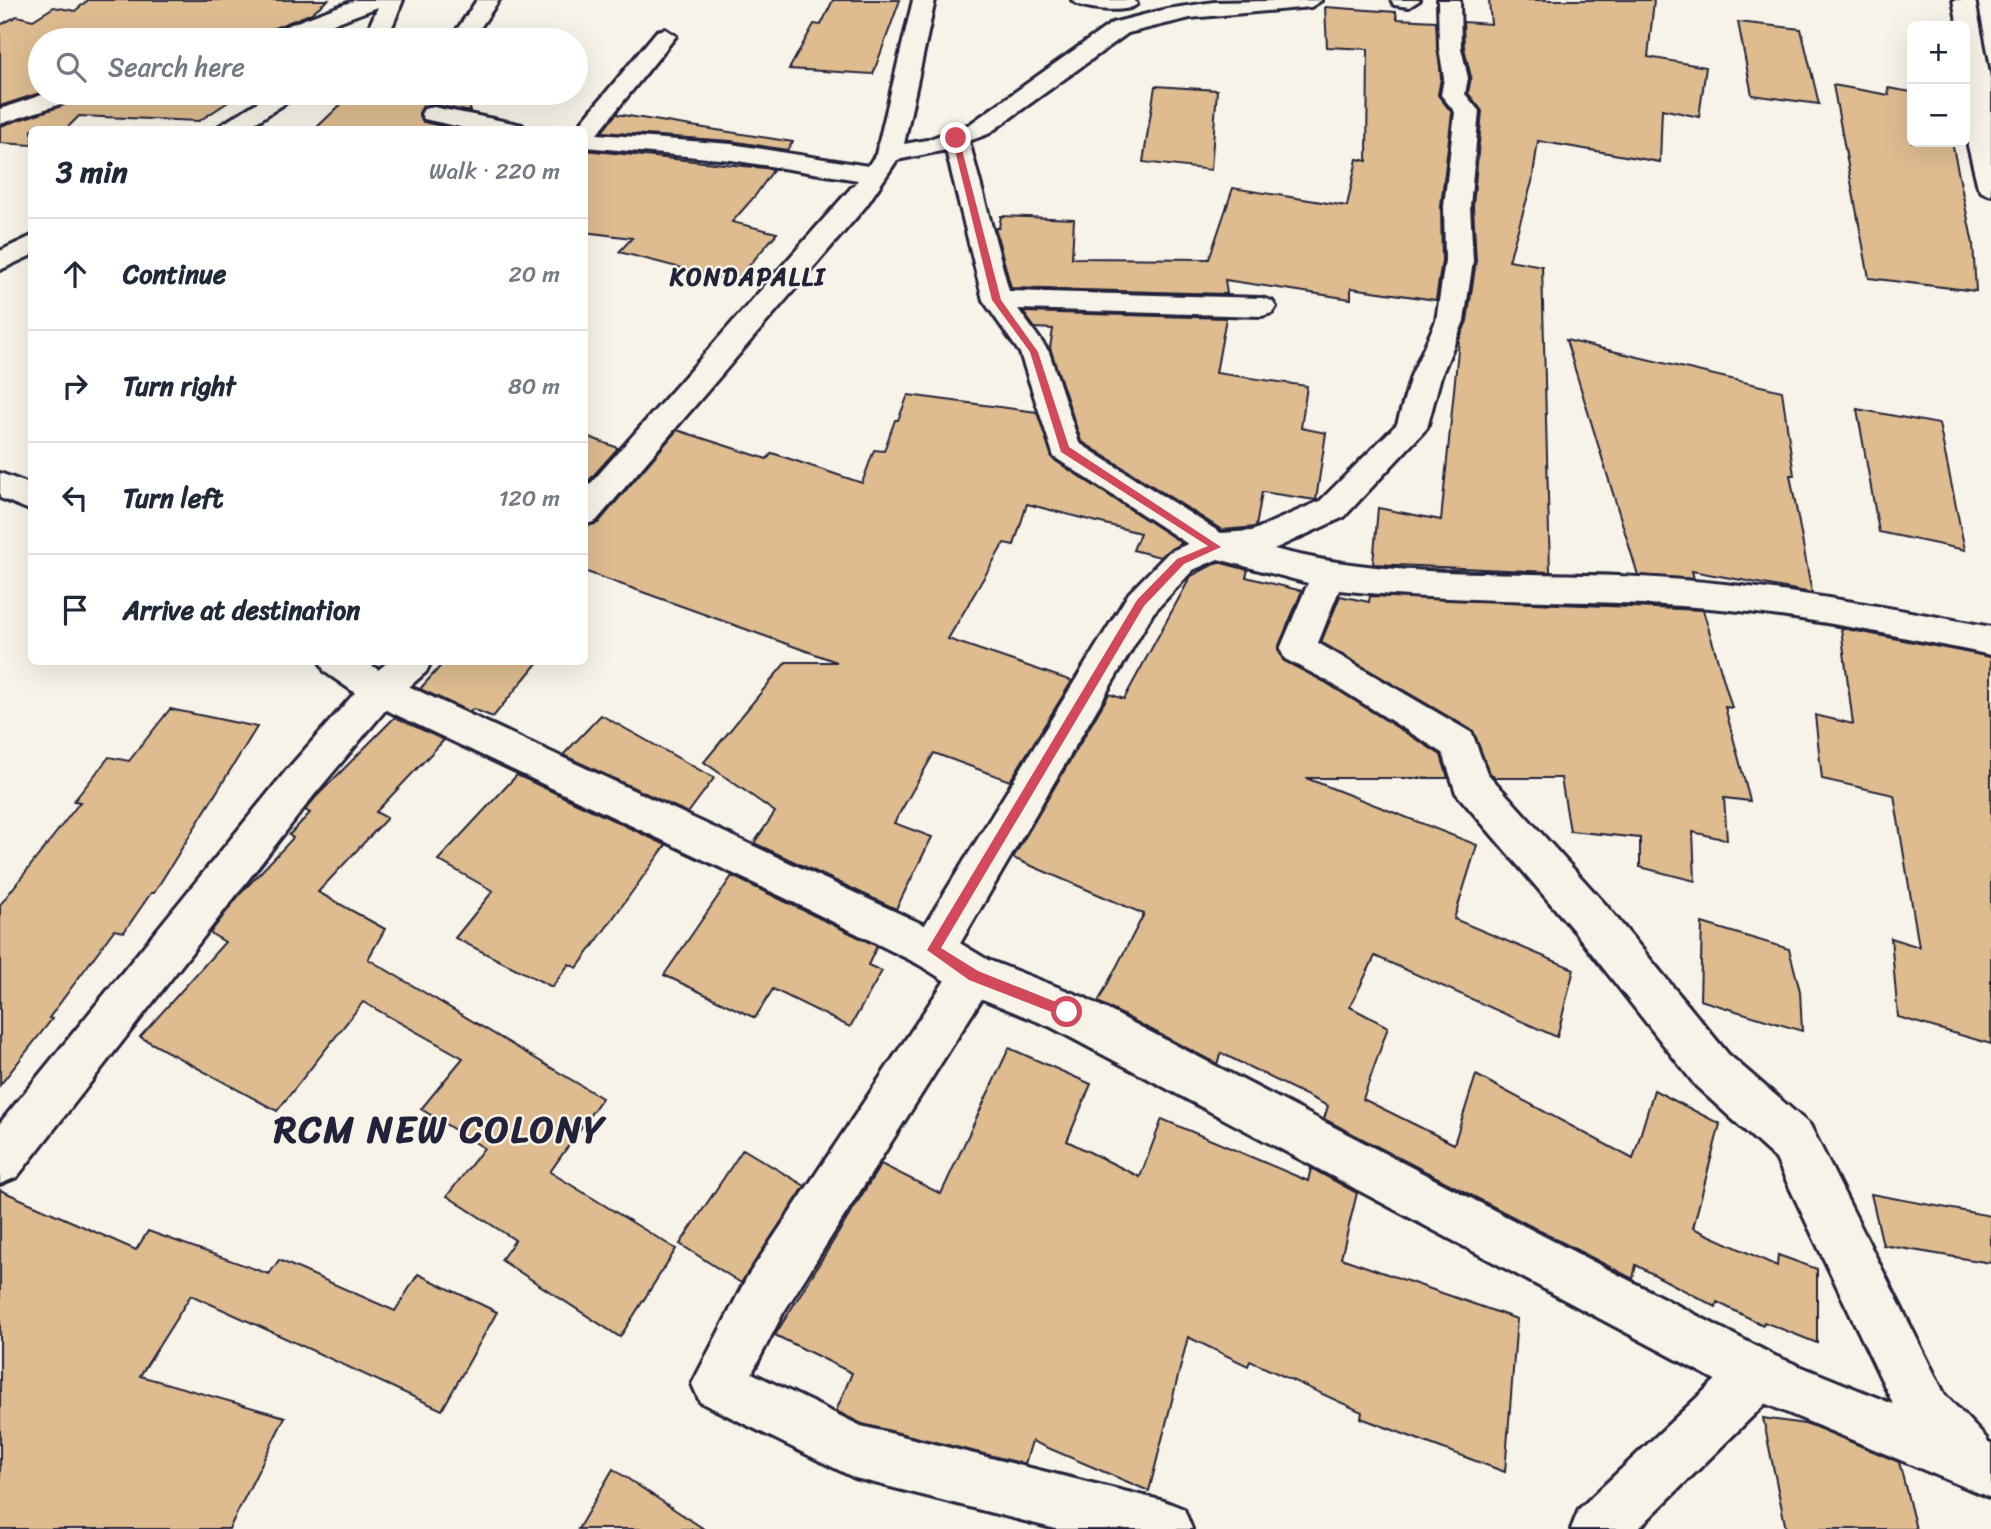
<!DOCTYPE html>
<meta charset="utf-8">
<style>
body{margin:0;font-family:Sriracha,sans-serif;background:#f6f6f7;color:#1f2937}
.controls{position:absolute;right:21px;top:21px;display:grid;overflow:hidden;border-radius:10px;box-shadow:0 7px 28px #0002}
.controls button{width:63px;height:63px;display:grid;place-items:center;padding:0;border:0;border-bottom:2px solid #e0e1e3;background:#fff;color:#1f2937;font:35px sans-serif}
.stop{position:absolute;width:21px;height:21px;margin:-16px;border:5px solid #d1495b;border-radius:50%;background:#fff}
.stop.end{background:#d1495b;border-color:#fff;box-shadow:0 2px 7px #0008}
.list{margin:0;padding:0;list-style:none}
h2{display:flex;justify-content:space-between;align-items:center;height:91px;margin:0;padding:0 28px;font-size:30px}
h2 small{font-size:23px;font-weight:400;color:#747a83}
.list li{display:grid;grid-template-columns:46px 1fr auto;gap:21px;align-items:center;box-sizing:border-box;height:112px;padding:0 28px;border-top:2px solid #e0e1e3}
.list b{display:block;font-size:26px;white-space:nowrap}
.list em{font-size:23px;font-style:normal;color:#747a83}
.icon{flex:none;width:38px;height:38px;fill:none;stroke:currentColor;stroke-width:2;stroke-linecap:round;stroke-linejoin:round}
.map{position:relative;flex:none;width:1991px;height:1529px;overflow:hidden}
.search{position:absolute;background:#fff;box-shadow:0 7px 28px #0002;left:28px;top:28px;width:560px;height:77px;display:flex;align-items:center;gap:18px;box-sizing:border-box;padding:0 24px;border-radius:38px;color:#747a83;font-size:26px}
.panel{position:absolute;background:#fff;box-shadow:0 7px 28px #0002;left:28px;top:126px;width:560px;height:539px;border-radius:10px}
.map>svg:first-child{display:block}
.building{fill:#debc90;stroke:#22223b;stroke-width:2}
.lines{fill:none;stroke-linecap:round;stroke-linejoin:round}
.minor-casing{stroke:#22223b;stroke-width:6}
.tertiary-casing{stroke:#22223b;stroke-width:6}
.secondary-casing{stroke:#22223b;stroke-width:6}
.minor{fill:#f7f3e8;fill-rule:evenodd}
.tertiary{fill:#f7f3e8;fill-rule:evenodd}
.secondary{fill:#f7f3e8;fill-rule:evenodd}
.route{fill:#d1495b}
.labels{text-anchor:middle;stroke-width:5;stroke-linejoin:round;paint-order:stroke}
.far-district-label{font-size:24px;font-weight:bold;letter-spacing:2px;fill:#22223b;stroke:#f7f3e8}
.near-district-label{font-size:37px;font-weight:bold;letter-spacing:2px;fill:#22223b;stroke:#f7f3e8}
</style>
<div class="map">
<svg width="1991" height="1529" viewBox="0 0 1991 1529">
<rect width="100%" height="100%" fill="#f7f3e8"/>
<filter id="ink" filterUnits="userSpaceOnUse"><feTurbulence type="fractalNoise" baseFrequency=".0143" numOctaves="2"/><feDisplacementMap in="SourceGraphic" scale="14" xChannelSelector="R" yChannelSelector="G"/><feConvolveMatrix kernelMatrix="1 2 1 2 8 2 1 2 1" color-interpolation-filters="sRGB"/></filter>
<g filter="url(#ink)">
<g class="building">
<polygon points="88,0 328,0 310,14 261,33 256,40 40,40 40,93 0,106 0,25 17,16 33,20 54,7 75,11"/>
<polygon points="833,0 900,0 873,74 789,69 814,24 821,25"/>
<polygon points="1489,0 1654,0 1648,57 1706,67 1699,117 1662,109 1660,162 1538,141 1532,182 1509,260 1542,266 1550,572 1373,564 1378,508 1441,520 1459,340 1467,321 1476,261 1473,206 1482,111 1468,93 1471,77 1464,48 1463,22 1491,24"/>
<polygon points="1325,7 1396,12 1397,19 1436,21 1441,78 1438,95 1452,113 1441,206 1442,261 1436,300 1351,288 1351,299 1225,280 1227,294 1011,288 995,228 999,228 1001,216 1074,219 1072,258 1209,259 1233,188 1347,206 1357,159 1367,161 1368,49 1327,47"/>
<polygon points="1738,22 1801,29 1819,104 1752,95"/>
<polygon points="488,31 549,36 545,40 475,40"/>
<polygon points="1833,85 1889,95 1888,88 1912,92 1912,142 1952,142 1973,244 1976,291 1869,278"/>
<polygon points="1155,86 1217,90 1211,170 1143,162"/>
<polygon points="86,93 242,93 199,121 79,116 65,130 32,130 32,145 0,143 0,126 80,100"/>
<polygon points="353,93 471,93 470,112 432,104 423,106 419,113 423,122 460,130 314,130"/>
<polygon points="616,114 793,142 787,150 731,141 602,132"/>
<polygon points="584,150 774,169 755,196 732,222 777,233 735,282 619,252 632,238 584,232"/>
<polygon points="1023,312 1226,318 1216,373 1307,386 1301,428 1326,433 1316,500 1262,492 1256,527 1222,530 1081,441 1050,348 1053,329 1035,328"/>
<polygon points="1566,340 1782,391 1794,475 1790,475 1812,593 1692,571 1694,579 1638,575"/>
<polygon points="908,395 1037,412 1053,459 1182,543 1160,557 1133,550 1140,533 1027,504 1014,545 1004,543 948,639 1072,681 1010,781 934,753 894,823 932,837 896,909 754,843 775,812 704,762 786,662 837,662 584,571 584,527 598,523 677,430 767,459 772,453 862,483 874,450 884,451 895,420 898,420"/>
<polygon points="1857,409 1939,424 1965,550 1879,532"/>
<polygon points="584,435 618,448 584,486"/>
<polygon points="1218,562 1248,570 1246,577 1302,591 1278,648 1283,660 1325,682 1441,755 1448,778 1306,778 1477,845 1454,919 1574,969 1557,1037 1375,956 1350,1007 1388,1027 1363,1099 1454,1144 1476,1075 1633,1159 1654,1090 1720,1124 1693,1228 1777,1266 1778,1255 1817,1269 1817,1343 1764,1322 1763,1325 1717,1302 1716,1307 1636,1265 1633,1279 1324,1119 1328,1106 1221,1053 1217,1064 1098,1002 1144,914 1013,858 1109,694 1124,699 1191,576"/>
<polygon points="1340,596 1369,602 1370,596 1703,610 1732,708 1725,707 1750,801 1724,798 1727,840 1693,832 1695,881 1640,867 1640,838 1570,831 1561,778 1495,778 1489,772 1473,731 1321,642"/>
<polygon points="1841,628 1991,657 1991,1044 1898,1017 1891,938 1919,947 1894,795 1822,779 1815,715 1853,724"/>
<polygon points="444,662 538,662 493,717 473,709 470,712 420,689"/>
<polygon points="170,709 257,727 154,893 151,893 124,932 114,930 49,1018 52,1019 0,1085 0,905 80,802 74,801 109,757 129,761"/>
<polygon points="601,715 714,778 688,813 563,755"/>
<polygon points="395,717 444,740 376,812 387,818 318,892 385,929 368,959 602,1098 550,1172 676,1249 620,1337 501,1260 515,1240 447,1196 484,1148 421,1109 463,1058 363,1002 277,1111 140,1037 225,942 210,933 241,893 293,838 289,835 310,813 305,810 315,798"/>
<polygon points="517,775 666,845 577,968 569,964 552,987 455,938 493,891 438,860"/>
<polygon points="732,876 877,946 868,965 882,971 850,1027 773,989 755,1018 664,975"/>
<polygon points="1702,923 1789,949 1800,991 1802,1031 1700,1000"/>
<polygon points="1009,1048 1091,1084 1067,1141 1140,1177 1162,1119 1308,1181 1311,1168 1357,1193 1341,1258 1517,1319 1505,1472 1361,1418 1362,1412 1250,1361 1248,1366 1188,1337 1149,1491 1032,1441 1025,1464 862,1424 836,1411 852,1373 775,1335 881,1164 941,1194"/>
<polygon points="743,1149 805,1186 741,1283 680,1244"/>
<polygon points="0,1190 136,1250 148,1231 269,1274 279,1260 395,1311 418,1274 497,1312 442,1410 191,1295 140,1376 285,1417 229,1529 0,1529"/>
<polygon points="1871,1194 1991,1216 1991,1263 1883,1245"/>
<polygon points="1763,1418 1811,1425 1899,1462 1916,1529 1786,1529"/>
<polygon points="613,1469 704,1529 578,1529"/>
</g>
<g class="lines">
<defs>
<g id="minor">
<path d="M356 0H403C390 31 392 42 355 40L369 27 378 7 290 40H259L262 35Z"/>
<polygon points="477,0 499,0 472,40 450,40"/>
<path d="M913 0H935L904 144 927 140 970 124 1112 23 1167 9 1214 2 1322 0 1311 7 1190 18 1128 33 988 134 969 141 1009 291 1262 298 1272 301 1276 307 1272 313 1262 316 1018 309 1049 352 1079 443 1221 533 1252 531 1320 501 1397 424 1411 376 1436 321 1445 261 1444 206 1455 112 1441 95 1444 78 1439 48 1438 0H1460L1461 48 1468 78 1465 94 1479 111 1470 206 1473 261 1464 321 1441 376 1427 428 1344 517 1274 549C1388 579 1501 571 1618 576 1744 581 1867 603 1991 627V655C1898 636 1805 616 1709 608 1586 598 1462 604 1339 590L1318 643 1472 733 1487 773 1605 904 1728 1054 1810 1125 1945 1395 1986 1438 1991 1450V1464L1986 1476 1967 1484 1948 1476 1907 1433 1776 1159 1696 1086 1575 932 1456 793 1443 753 1326 680 1285 659 1280 649 1308 583 1218 559 1193 570 1153 613 948 964 933 970 918 964 912 950 918 936 1129 593 1169 552 1188 544 1054 457 1020 353 983 300 946 150 897 160 866 206 596 521 584 525V491L858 180 731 160 584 147V130H575L657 31 665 29 676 36 597 134 731 144 868 166 876 154Z"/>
<path d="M1072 0H1134L1137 4C1129 14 1079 10 1072 0Z"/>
<polygon points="1391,0 1420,0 1409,7 1394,5"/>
<polygon points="48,93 83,93 79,98 0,124 0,109"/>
<polygon points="272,93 301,93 244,130 213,130"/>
<polygon points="433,107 513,123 522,125 525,130 474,130 424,119 421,114 424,109"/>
<polygon points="32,236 32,255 0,270 0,251"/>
<polygon points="388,662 431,662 426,672 393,701 314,795 17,1177 0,1184 0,1123 286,771 367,679"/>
<polygon points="973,955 988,961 995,975 988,989 783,1313 752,1373 861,1426 1164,1501 1184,1509 1192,1529 1056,1529 855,1478 700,1402 692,1384 747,1277 958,961"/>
<polygon points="1758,1349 1776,1357 1784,1375 1776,1393 1638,1529 1571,1529 1579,1509 1740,1357"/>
</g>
<g id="tertiary">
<polygon points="0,473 32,485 32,511 0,498"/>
<polygon points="320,662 366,662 393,679 948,936 988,960 1083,997 1775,1356 1991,1444 1991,1498 1740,1393 1051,1027 958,989 918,964 785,898 367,701 325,672"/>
</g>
<polygon id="secondary" points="1953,0 1975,0 1991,83 1991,195 1982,192 1978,187 1968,146 1965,26 1958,26"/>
</defs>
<use href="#minor" class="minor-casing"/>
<use href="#tertiary" class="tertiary-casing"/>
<use href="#secondary" class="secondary-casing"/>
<use href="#minor" class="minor"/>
<use href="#tertiary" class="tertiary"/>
<use href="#secondary" class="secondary"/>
</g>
</g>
<polygon class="route" points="956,136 959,138 1001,300 1038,352 1069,447 1221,547 1184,564 1144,606 941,948 978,971 1071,1008 1071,1016 1067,1018 969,980 927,950 1137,600 1177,559 1208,546 1061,452 1030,352 992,300 952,138"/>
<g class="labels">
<g class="far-district-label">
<text x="748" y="285">KONDAPALLI</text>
</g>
<g class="near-district-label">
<text x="440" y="1142">RCM NEW COLONY</text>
</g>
</g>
</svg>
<div class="controls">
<button>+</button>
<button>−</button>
</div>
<div class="stop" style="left:1067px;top:1012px"></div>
<div class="stop end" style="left:956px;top:138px"></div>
<div class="search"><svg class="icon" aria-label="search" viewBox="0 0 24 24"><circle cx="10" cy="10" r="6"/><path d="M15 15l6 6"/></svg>Search here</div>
<section class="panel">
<h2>3 min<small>Walk · 220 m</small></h2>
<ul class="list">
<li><svg class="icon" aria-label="ahead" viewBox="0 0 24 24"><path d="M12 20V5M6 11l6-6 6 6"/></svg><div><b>Continue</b></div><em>20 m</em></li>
<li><svg class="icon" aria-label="right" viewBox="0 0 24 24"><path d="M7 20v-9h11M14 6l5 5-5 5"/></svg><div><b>Turn right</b></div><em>80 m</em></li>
<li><svg class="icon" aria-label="left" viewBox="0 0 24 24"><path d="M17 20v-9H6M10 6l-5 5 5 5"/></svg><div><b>Turn left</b></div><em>120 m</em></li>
<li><svg class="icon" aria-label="arrive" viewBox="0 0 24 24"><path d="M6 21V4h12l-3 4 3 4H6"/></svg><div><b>Arrive at destination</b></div></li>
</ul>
</section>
</div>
